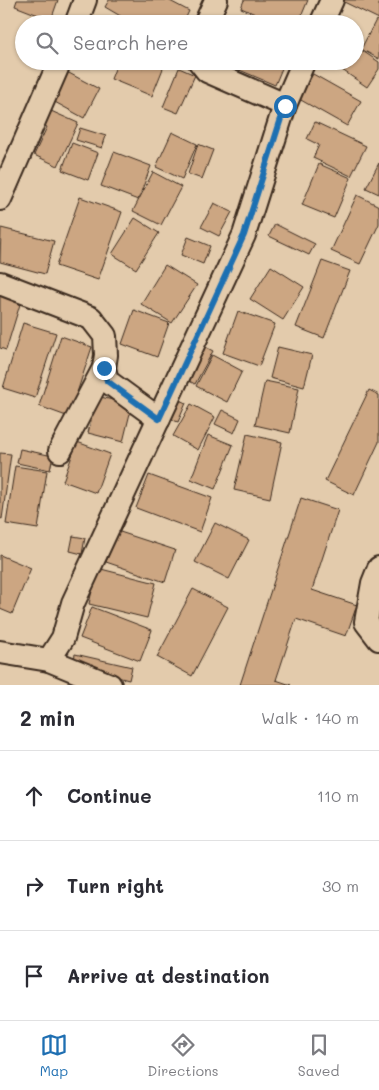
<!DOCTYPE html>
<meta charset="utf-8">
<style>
body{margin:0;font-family:Mali,sans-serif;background:#f2f2f3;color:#2b2b33}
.stop{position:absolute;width:15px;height:15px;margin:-11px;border:4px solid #1f6fb2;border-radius:50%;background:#fff}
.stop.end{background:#1f6fb2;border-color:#fff;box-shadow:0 1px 5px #0008}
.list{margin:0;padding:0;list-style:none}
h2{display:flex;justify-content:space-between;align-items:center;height:65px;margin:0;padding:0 20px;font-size:21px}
h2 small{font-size:16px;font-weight:400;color:#7c7c81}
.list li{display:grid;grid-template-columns:32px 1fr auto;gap:15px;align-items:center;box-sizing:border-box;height:90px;padding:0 20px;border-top:1px solid #e1e1e2}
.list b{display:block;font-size:19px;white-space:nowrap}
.list em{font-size:16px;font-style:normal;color:#7c7c81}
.icon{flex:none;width:28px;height:28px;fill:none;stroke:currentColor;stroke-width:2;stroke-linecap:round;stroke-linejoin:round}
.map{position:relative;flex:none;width:379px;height:685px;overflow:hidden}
.search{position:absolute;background:#fff;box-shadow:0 1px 4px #0004;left:15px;right:15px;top:15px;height:55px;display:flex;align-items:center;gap:12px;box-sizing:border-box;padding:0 18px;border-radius:28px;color:#7c7c81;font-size:19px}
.sheet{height:335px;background:#fff}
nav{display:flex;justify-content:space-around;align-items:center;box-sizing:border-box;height:70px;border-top:1px solid #e1e1e2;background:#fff;font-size:14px;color:#7c7c81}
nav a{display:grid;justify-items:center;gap:2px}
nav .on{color:#1f6fb2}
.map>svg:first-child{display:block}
.building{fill:#cca682;stroke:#3b2a1e}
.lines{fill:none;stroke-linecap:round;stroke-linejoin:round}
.minor-casing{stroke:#3b2a1e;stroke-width:26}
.minor{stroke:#e3cbac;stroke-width:22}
.route{stroke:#1f6fb2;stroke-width:6}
</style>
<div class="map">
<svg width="379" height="685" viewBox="0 0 379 685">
<rect width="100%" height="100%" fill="#e3cbac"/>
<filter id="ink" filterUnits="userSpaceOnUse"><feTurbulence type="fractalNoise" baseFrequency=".02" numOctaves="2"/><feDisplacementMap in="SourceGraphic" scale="10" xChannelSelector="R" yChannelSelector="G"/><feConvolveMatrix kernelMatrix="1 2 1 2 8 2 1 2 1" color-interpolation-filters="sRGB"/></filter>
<g filter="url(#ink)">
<g class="building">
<polygon points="17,0 58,0 51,20 15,6"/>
<polygon points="109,0 168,0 189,11 183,24 134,24 105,7"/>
<polygon points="244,0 308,0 298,24 279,24 241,8"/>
<polygon points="343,0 379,0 379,19 342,1"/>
<polygon points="376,20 379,22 379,59 361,49"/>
<polygon points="355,46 379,62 379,69 367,87 329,61 355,61"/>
<polygon points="118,61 166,61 152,96 111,79"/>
<polygon points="232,61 285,61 275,85 230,66"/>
<polygon points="179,68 195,75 178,113 163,107"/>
<polygon points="67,72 99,89 84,118 53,101"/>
<polygon points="313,74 361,101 347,126 299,99"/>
<polygon points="42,107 78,123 58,166 34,155 47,127 36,121"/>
<polygon points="315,122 366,146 351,176 313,158 319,145 307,139"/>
<polygon points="80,128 106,136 102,148 76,140"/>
<polygon points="172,132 197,144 182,179 156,167"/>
<polygon points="72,143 98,153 88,180 62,170"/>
<polygon points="198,144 213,150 202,179 188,174"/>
<polygon points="114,152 151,166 138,200 101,186"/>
<polygon points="379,163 379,194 366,188"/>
<polygon points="319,164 351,178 334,218 302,205"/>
<polygon points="153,172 181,187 161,225 133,211"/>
<polygon points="357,195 379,206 379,224 360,264 331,251"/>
<polygon points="80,197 122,212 98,280 56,266"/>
<polygon points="214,203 232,212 219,236 201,227"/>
<polygon points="135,218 159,233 136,269 112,254"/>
<polygon points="275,224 315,244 309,255 269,236"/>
<polygon points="1,228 54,241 45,274 0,262"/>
<polygon points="188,237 210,246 203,264 181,255"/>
<polygon points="322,261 350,271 324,338 296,327"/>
<polygon points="165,265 197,285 172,323 141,304"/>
<polygon points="271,266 304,287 283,320 250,299"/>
<polygon points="0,295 21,301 6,350 0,348"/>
<polygon points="134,310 169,323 157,357 122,344"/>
<polygon points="238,311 275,324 259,366 223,353"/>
<polygon points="23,323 56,333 35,398 3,388"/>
<polygon points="61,336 92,347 69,417 39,406"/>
<polygon points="200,344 213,351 195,384 181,377"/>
<polygon points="278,347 312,355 304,387 270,378"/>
<polygon points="212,355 242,371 227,402 196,386"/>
<polygon points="265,381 299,388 290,433 255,425"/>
<polygon points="369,390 379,395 379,442 354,495 325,481"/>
<polygon points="97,396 132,405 123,442 88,433"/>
<polygon points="172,397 186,403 178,422 163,416"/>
<polygon points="191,404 215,417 198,450 173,436"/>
<polygon points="222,410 240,419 234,433 215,424"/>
<polygon points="247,434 282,442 270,498 234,490"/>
<polygon points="208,435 233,445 215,489 191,479"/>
<polygon points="77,442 110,454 96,493 63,481"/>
<polygon points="20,449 53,456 50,470 17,463"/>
<polygon points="0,453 11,454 2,519 0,518"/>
<polygon points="15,466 47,471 38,529 6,524"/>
<polygon points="149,475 212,498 200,532 136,508"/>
<polygon points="301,498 338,510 312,590 357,605 346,636 296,619 276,680 291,685 240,685"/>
<polygon points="215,523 249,540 229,579 195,562"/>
<polygon points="117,531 175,550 165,582 106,562"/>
<polygon points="73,536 85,538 82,554 70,551"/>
<polygon points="0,555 31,568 12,614 0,609"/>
<polygon points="97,568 156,583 147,618 89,604"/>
<polygon points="193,589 228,607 192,676 157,657"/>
<polygon points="92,607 152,630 140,661 80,638"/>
<polygon points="75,654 132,667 129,680 73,666"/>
</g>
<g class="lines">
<defs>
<g id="minor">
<polyline points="76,24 85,0"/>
<polyline points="205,24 216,0"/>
<polyline points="321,24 332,0"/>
<polyline points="199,61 207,71 285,105"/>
<polyline points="0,199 60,61"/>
<polyline points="0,283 91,318 105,336 106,355 104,368 107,381 159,419"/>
<polyline points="60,451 104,368"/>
<polyline points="379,568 373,583 366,622 379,639"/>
<polyline points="0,652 49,660 110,685"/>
<polyline points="49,660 63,638 73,603 244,235 285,105 304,61"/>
</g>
</defs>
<use href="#minor" class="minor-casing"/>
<use href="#minor" class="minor"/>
</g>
</g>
<g class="lines" filter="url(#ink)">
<polyline class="route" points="104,368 107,381 159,419 244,235 285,106"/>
</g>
</svg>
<div class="stop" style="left:285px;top:106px"></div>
<div class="stop end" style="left:104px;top:368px"></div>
<div class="search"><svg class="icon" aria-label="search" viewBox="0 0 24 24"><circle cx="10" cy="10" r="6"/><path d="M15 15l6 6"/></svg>Search here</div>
</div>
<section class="sheet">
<h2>2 min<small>Walk · 140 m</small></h2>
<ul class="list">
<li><svg class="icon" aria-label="ahead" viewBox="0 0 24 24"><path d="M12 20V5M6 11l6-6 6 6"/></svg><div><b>Continue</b></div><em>110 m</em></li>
<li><svg class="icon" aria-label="right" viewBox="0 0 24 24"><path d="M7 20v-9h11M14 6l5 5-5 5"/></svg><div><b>Turn right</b></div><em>30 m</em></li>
<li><svg class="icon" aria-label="arrive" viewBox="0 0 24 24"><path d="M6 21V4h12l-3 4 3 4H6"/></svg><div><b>Arrive at destination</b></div></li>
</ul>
</section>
<nav>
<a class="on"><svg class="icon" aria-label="map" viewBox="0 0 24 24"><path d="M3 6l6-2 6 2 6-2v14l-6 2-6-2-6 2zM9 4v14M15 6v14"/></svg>Map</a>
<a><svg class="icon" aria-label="directions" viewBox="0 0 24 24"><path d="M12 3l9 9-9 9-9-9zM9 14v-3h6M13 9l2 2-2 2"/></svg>Directions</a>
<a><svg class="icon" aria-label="saved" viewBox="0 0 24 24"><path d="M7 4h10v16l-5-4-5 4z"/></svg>Saved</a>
</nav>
